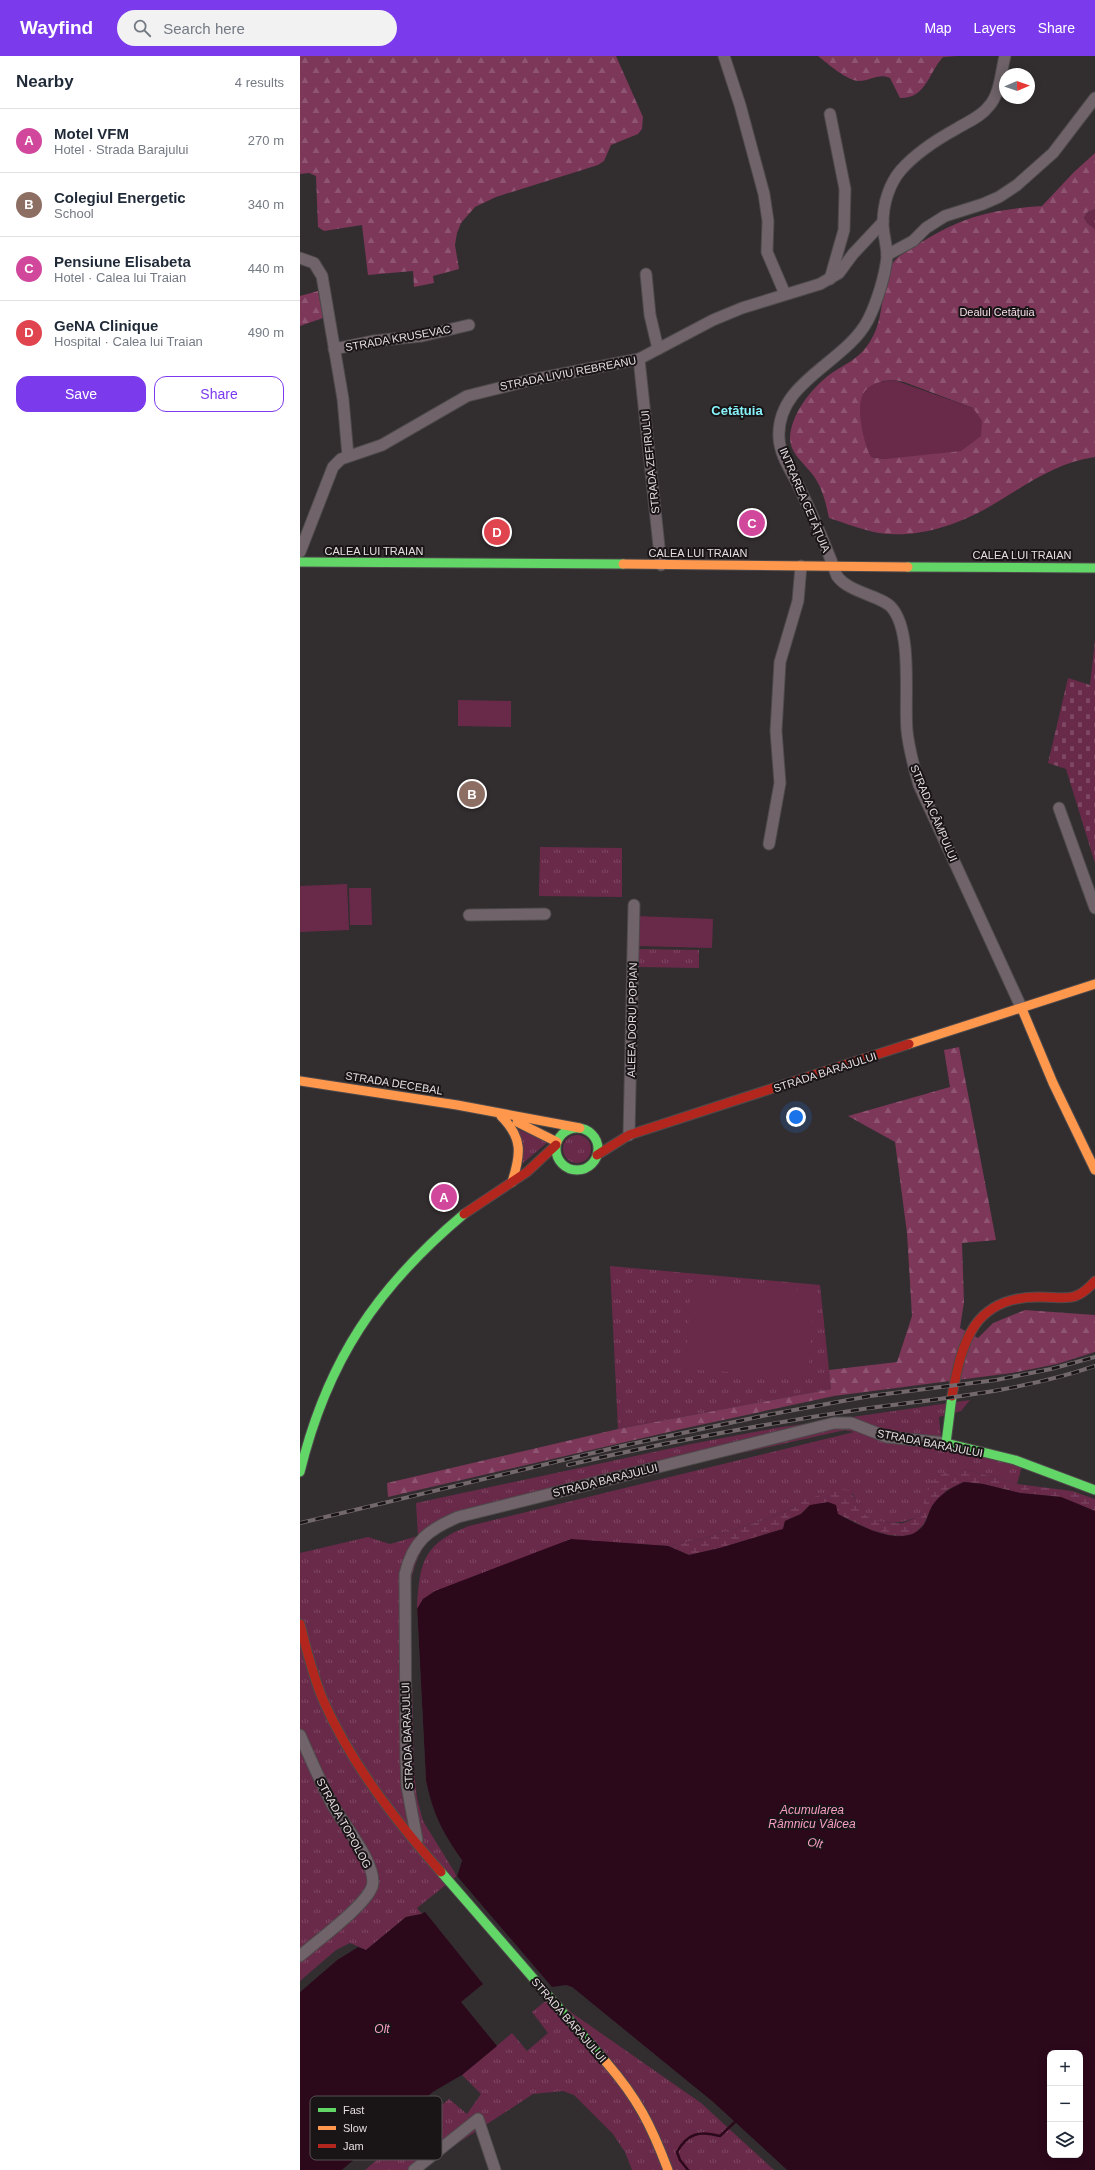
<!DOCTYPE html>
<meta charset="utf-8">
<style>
body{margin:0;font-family:Helvetica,sans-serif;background:#f2f2f3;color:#1f2937}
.controls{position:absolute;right:12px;bottom:12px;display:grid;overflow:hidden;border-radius:8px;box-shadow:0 2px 10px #0003}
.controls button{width:36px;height:36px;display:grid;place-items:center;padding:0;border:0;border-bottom:1px solid #e0e1e3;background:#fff;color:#1f2937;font:20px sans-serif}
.compass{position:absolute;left:699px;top:12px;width:36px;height:36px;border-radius:50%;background:#fff;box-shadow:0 2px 10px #0003;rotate:88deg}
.you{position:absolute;left:496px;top:1061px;width:14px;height:14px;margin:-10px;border:3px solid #fff;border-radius:50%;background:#1a73e8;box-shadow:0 0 0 6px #1a73e833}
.badge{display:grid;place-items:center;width:26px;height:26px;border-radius:50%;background:#7c3aed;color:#fff;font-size:13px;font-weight:700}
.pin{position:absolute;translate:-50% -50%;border:2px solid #fff;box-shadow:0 1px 4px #0006}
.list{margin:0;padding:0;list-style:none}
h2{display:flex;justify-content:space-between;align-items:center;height:52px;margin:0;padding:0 16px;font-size:17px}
h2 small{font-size:13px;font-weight:400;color:#747a83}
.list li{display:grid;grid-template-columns:26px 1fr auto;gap:12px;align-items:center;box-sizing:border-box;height:64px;padding:0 16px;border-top:1px solid #e0e1e3}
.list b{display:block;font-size:15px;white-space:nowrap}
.list p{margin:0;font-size:13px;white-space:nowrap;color:#747a83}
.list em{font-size:13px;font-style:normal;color:#747a83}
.actions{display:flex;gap:8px;padding:12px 16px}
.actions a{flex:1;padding:9px 0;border:1px solid #7c3aed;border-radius:12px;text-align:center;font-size:14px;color:#7c3aed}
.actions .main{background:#7c3aed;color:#fff}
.icon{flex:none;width:22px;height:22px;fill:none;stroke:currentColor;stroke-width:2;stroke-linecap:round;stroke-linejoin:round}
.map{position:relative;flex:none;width:795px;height:2114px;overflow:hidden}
header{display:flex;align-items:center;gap:24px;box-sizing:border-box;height:56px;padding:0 20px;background:#7c3aed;color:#fff}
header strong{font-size:19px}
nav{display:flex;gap:22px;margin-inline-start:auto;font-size:14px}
.search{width:280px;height:36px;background:#f2f2f3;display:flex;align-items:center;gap:10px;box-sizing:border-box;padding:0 14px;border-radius:22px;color:#747a83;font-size:15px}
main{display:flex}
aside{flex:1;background:#fff}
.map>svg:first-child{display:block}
.grass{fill:url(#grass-tufts)}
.forest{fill:url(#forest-firs);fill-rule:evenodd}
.wetland{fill:url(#wetland-marsh)}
.cemetery{fill:url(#cemetery-stones)}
.green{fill:#692a4a}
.water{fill:#2c081b;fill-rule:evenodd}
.pier{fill:#322d2f}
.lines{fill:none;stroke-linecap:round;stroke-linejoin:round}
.stream{stroke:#2c081b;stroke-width:2.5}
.street-casing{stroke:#4e4a4b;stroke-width:13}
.fast-casing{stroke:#4e4a4b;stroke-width:11}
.slow-casing{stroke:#4e4a4b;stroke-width:11}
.jam-casing{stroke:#4e4a4b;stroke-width:11}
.street{stroke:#70646a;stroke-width:11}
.fast{stroke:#63d668;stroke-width:9}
.slow{stroke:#ff974d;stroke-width:9}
.jam{stroke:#b3261e;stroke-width:9}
.rail-casing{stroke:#73696d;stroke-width:4}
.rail{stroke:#191416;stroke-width:2.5;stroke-dasharray:8;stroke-linecap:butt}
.labels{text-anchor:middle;stroke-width:4;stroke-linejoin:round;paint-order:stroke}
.park-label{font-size:11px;fill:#f4dce6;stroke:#191416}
.street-label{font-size:11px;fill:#e5dde0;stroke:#191416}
.water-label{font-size:12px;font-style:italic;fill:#f89fc6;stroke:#191416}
.quarter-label{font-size:13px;font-weight:bold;fill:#87f3fb;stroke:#191416}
.key{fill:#191416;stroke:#565053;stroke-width:1}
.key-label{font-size:11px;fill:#e5dde0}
</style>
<header>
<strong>Wayfind</strong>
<div class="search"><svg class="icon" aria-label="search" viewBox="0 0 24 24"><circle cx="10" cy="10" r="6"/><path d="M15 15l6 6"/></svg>Search here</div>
<nav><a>Map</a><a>Layers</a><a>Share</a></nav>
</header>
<main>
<aside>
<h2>Nearby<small>4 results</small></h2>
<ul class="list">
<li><span class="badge" style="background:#d1479c">A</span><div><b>Motel VFM</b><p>Hotel · Strada Barajului</p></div><em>270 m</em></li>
<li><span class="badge" style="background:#8d6e63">B</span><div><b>Colegiul Energetic</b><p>School</p></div><em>340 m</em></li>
<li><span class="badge" style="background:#d1479c">C</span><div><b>Pensiune Elisabeta</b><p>Hotel · Calea lui Traian</p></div><em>440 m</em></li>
<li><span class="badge" style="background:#e0444e">D</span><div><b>GeNA Clinique</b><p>Hospital · Calea lui Traian</p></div><em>490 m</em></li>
</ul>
<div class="actions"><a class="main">Save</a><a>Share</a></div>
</aside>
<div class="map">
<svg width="795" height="2114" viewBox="0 0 795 2114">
<defs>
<pattern id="grass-tufts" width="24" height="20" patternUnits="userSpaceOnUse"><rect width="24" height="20" fill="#692a4a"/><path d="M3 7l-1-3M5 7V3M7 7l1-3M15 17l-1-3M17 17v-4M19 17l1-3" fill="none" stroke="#7e4864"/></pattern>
<pattern id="forest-firs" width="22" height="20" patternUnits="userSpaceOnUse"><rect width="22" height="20" fill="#7c3759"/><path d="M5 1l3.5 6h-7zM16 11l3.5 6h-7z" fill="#8e5471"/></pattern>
<pattern id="wetland-marsh" width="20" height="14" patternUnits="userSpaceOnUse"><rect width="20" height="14" fill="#692a4a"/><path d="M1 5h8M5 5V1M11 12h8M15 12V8" fill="none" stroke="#7e4864"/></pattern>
<pattern id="cemetery-stones" width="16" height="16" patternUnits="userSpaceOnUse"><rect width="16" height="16" fill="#692a4a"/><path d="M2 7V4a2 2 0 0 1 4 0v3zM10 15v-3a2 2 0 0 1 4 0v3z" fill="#7e4864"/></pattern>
</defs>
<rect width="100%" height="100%" fill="#322d2f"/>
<g class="grass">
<polygon points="795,153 795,173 787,167 784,162 787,156"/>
<polygon points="240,791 322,792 322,841 239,840"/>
<polygon points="338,893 399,894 399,912 338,911"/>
<polygon points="217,1073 248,1086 223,1107"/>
<circle cx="277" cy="1093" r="14"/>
<polygon points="310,1210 520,1229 531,1333 318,1373"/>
<path d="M670 1344 661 1355 639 1361 642 1391 722 1410 717 1428 664 1413H651C642 1427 633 1444 622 1456 609 1470 577 1470 562 1457 558 1453 555 1443 553 1438L497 1450 468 1463 401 1483 368 1490 271 1484 123 1543 117 1553C120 1507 122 1488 169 1470L554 1376 545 1374 348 1418 171 1462C163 1465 152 1467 144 1472 123 1483 114 1507 110 1530L114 1716 117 1742 123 1765 157 1820 117 1852 122 1858 106 1861 66 1894 50 1887 36 1894 0 1925V1497L68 1481 90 1488 118 1480 116 1447 391 1388 476 1372Z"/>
<polygon points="253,1939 272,1957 401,2047 474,2114 332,2114 325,2096 313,2078 274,2039 263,2035 233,2038 117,2114 65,2114 149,2043 167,2058 181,2038 162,2019 212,1977 227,1995 248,1977 232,1956"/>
</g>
<g class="forest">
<polygon points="0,0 316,0 343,61 342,73 338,78 311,89 304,105 298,109 196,141 175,151 161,167 157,177 155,189 159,213 133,220 134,227 114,231 113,215 68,219 62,169 24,175 18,171 16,120 9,117 0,118"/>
<path d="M518 0H657L643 1C629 16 626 43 600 42L590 22C579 17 570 25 559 25 547 25 527 7 518 0Z"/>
<path d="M795 97V153L787 156 784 162 787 167 795 173V401C759 406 730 426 699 445 664 467 621 483 579 477 562 474 545 467 529 462 526 448 523 434 515 422 507 409 490 399 490 382 491 358 511 333 529 319 540 311 554 305 563 295 587 268 578 239 591 210 595 201 606 196 614 191 660 161 688 154 742 150L774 116ZM594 324 604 326 673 352 585 403 571 401 582 325Z"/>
<polygon points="18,235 23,262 0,270 0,240"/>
<polygon points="659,991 696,1184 662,1187 664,1246 660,1272 678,1282 693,1267 725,1254 795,1259 795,1296 757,1308 712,1317 534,1340 386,1372 88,1441 87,1427 318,1373 531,1333 529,1314 597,1306 612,1260 607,1177 595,1086 548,1060 650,1031 644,994"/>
</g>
<path class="wetland" d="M651 1413H664L717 1428 772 1435 795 1443V1455L761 1441 720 1437 683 1428 664 1426 647 1434 632 1450 624 1468 614 1478 603 1480 589 1479 571 1474 538 1458 510 1449 501 1458 485 1465 483 1473 420 1492 389 1499 368 1490 401 1483 468 1463 497 1450 502 1444 545 1433C557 1440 554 1445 561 1455 568 1465 592 1468 603 1467 610 1465 616 1461 622 1456 627 1431 627 1425 651 1413Z"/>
<polygon class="cemetery" points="795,584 795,807 766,713 748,707 768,622 790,629"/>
<g class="green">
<path d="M594 324 673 352 682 365 681 380 661 395 585 403 571 401C564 388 554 348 565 335 572 326 584 325 594 324Z"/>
<polygon points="158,644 211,645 211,671 158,670"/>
<polygon points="47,828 49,874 0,876 0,830"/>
<polygon points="71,832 72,869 50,869 49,832"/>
<polygon points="337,860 413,863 412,892 337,890"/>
<polygon points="391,1226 514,1235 508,1321 385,1313"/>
</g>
<g class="water">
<path d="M664 1426 683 1428 720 1437 761 1441 795 1455V2114H487L413 2046 272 1931H252L157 1820 162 1804C142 1775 134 1760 126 1725L117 1553 123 1543 135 1535 271 1483 368 1490 389 1499 420 1492 483 1473 485 1465 501 1458 510 1449 528 1446 536 1449 538 1458C560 1470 607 1496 625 1467 628 1461 629 1455 632 1450 640 1438 651 1432 664 1426ZM750 1997H780V2099H750Z"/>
<polygon points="125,1856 183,1928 161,1946 197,1990 162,2019 133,2036 42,2114 0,2114 0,1936 37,1904 58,1891 66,1894 106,1861 121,1858"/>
</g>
<g class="pier">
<polygon points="117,1549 126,1725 131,1749 142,1776 162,1805 157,1820 155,1818 160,1805 140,1777 129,1749 124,1725 115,1553"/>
<polygon points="56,1890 58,1891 37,1904 0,1936 0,1933 36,1902"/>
<polygon points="266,1929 272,1931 413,2046 487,2114 484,2114 412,2048 271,1933 254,1933 252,1931"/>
<polygon points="162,2019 163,2020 134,2037 45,2114 42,2114 133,2036"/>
</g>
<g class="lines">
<path class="stream" d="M388 2114 380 2104 377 2096C387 2078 399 2074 420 2080L436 2065"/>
<defs>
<g id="street">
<polyline points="424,0 440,49 464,138 468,165 467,196 485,238"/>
<path d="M705 0C701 16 700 38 689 50 681 61 667 66 656 73 636 84 616 97 601 114 589 128 583 148 583 167 583 178 587 189 587 201 585 220 577 246 568 264 545 308 476 325 479 382 480 400 492 416 499 431 513 460 526 490 537 520 549 537 583 540 592 552 613 577 604 643 607 675 609 694 614 711 619 729L722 953"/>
<polyline points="530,58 545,133 544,174 530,223"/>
<polyline points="587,199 613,185 626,172 645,160 683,148 699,141 717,129 753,97 795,42"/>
<polyline points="0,202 14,207 22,220 43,343 48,400"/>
<polyline points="346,218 350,259 358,293"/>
<polyline points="34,293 73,285 122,280 169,269"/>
<polyline points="339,303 361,509"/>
<polyline points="0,496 33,411 41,403 82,389 167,340 231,324 339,303 413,264 442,252 520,228 539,217 553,198 583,166"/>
<polyline points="759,752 795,852"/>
<polyline points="469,788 480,727 476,675 480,606 498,545 501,510"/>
<polyline points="169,859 245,858"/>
<polyline points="329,1079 334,849"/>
<path d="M0 1679C10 1702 20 1725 32 1748 42 1766 79 1810 72 1831 64 1851 18 1884 0 1900"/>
<path d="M117 1784 107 1730 106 1705 105 1518C113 1485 128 1474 158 1461L534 1367H551L587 1381 646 1387"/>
<polyline points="114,2114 178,2063 195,2114"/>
</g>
<g id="fast">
<polyline points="0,506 323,508"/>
<polyline points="608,511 795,512"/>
<circle cx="277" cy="1093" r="21"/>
<polyline points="652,1340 646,1387 715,1404 795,1434"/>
<path d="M0 1416C27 1305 77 1231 164 1158"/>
<polyline points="141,1816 306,2006"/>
</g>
<g id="slow">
<polyline points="323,508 608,511"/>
<polyline points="722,953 753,1027 795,1114"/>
<polyline points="609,988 795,928"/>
<polyline points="0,1025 157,1049 280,1072"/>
<path d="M201 1060C223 1082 221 1098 212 1126"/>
<polyline points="217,1066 257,1086"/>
<path d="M306 2006C338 2043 351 2069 368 2114"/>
</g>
<g id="jam">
<polyline points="297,1099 329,1079 609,988"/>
<polyline points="164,1158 227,1116 256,1089"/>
<path d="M652 1340C662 1286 673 1240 740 1241 767 1241 776 1247 795 1225"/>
<path d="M0 1568C7 1595 13 1621 24 1646 52 1709 96 1765 141 1816"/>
</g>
</defs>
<use href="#street" class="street-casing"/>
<use href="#fast" class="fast-casing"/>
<use href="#slow" class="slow-casing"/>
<use href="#jam" class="jam-casing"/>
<use href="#street" class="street"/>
<use href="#fast" class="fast"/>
<use href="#slow" class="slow"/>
<use href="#jam" class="jam"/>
<defs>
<g id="rail">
<path d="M268 1409C366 1386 464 1368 563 1353 641 1342 720 1336 795 1310"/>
<polyline points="0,1467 322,1390 467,1359 570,1340 696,1324 751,1313 795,1301"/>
</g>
</defs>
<use href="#rail" class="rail-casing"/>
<use href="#rail" class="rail"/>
</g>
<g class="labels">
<g class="park-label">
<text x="697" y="260">Dealul Cetățuia</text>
</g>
<g class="street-label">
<text transform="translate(98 282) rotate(-10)" y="4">STRADA KRUSEVAC</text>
<text transform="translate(268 317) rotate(-11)" y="4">STRADA LIVIU REBREANU</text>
<text transform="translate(350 406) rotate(-96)" y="4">STRADA ZEFIRULUI</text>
<text transform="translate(505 444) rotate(67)" y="4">INTRAREA CETĂȚUIA</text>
<text x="74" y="499">CALEA LUI TRAIAN</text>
<text x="398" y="501">CALEA LUI TRAIAN</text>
<text x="722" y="503">CALEA LUI TRAIAN</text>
<text transform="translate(634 757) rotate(67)" y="4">STRADA CÂMPULUI</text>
<text transform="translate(332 964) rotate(-89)" y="4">ALEEA DORU POPIAN</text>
<text transform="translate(525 1016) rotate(-18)" y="4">STRADA BARAJULUI</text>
<text transform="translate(94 1027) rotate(9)" y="4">STRADA DECEBAL</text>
<text transform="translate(630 1387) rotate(11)" y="4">STRADA BARAJULUI</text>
<text transform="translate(305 1424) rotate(-14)" y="4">STRADA BARAJULUI</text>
<text transform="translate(107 1680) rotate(-92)" y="4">STRADA BARAJULUI</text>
<text transform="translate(44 1767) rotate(61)" y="4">STRADA TOPOLOG</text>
<text transform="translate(269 1964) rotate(49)" y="4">STRADA BARAJULUI</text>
</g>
<g class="water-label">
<text x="512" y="1758">Acumularea<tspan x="512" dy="14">Râmnicu Vâlcea</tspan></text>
<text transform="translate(515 1787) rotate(11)" y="4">Olt</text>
<text x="82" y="1977">Olt</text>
</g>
<g class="quarter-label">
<text x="437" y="359">Cetățuia</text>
</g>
</g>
<rect x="10" y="2040" width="132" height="64" rx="6" class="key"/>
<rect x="18" y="2052" width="18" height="4" fill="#63d668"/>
<rect x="18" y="2070" width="18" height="4" fill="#ff974d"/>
<rect x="18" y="2088" width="18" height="4" fill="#b3261e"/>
<g class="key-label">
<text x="43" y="2058">Fast</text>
<text x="43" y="2076">Slow</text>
<text x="43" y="2094">Jam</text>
</g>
</svg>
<div class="controls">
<button>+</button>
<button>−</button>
<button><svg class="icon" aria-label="layers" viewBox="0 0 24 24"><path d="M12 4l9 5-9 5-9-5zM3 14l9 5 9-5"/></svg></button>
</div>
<svg class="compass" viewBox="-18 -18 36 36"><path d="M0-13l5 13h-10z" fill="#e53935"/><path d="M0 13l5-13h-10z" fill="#747a83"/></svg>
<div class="you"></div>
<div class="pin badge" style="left:144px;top:1141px;background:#d1479c">A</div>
<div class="pin badge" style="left:172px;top:738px;background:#8d6e63">B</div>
<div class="pin badge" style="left:452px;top:467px;background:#d1479c">C</div>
<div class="pin badge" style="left:197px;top:476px;background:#e0444e">D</div>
</div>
</main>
